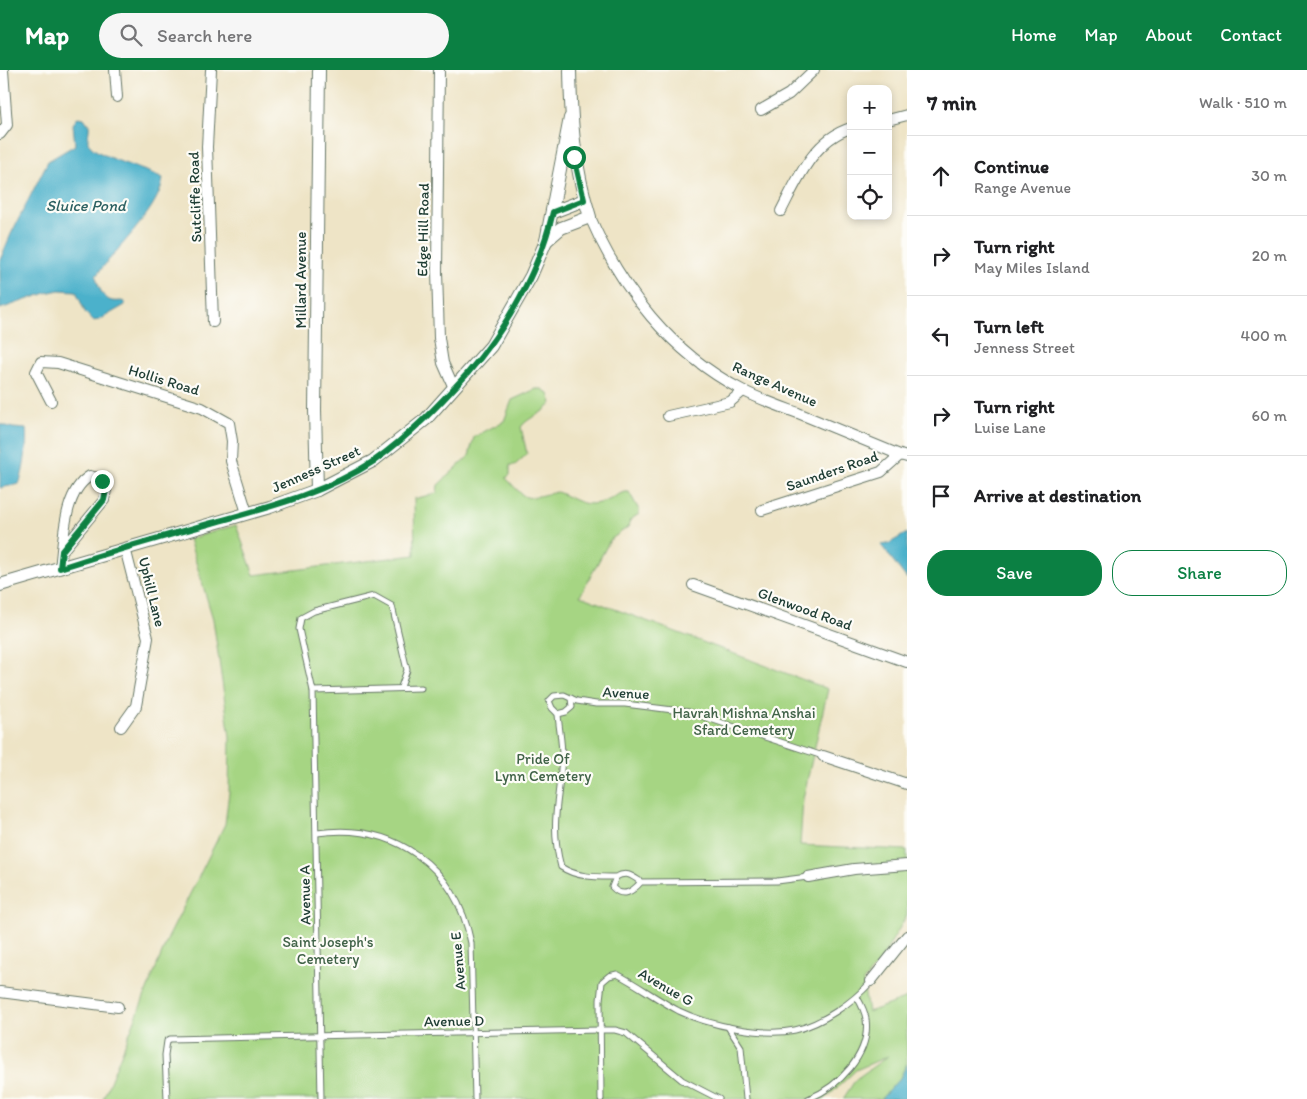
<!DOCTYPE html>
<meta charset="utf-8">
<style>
body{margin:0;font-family:Itim,sans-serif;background:#f6f6f6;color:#202124}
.controls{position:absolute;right:15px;top:15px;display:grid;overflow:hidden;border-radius:10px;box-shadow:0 2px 8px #0003}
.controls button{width:45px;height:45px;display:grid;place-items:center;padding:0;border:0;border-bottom:1px solid #e0e0e0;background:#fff;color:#202124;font:25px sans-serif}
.stop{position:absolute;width:15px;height:15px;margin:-11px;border:4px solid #0b8043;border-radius:50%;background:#fff}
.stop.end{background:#0b8043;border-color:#fff;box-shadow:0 1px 5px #0008}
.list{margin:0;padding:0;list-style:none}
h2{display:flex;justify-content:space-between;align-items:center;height:65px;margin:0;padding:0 20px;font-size:21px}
h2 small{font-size:16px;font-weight:400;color:#757577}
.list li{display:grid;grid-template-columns:32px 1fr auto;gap:15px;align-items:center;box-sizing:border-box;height:80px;padding:0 20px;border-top:1px solid #e0e0e0}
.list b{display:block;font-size:19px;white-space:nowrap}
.list p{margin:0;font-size:16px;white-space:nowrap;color:#757577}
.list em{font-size:16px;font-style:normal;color:#757577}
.actions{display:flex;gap:10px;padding:15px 20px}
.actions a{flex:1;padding:11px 0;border:1px solid #0b8043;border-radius:20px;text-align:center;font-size:18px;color:#0b8043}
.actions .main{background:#0b8043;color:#fff}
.icon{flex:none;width:28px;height:28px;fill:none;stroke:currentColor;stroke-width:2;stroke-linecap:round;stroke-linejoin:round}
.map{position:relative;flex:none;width:907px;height:1029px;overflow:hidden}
header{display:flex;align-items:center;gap:30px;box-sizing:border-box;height:70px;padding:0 25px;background:#0b8043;color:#fff}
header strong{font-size:24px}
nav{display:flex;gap:28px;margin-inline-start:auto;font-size:18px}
.search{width:350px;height:45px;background:#f6f6f6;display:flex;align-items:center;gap:12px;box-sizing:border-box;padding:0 18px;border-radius:28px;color:#757577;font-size:19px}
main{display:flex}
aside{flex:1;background:#fff}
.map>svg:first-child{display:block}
.green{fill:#a6d583;stroke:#62895c}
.water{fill:#4cb1cb;stroke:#367780}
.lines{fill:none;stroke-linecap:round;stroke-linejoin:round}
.service-casing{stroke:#677767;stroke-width:7}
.minor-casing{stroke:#677767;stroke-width:12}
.tertiary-casing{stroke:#677767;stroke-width:14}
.service{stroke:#fff;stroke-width:5}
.minor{stroke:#fff;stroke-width:10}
.tertiary{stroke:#fff;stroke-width:12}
.route{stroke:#0b8043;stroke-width:6}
.labels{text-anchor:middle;stroke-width:4.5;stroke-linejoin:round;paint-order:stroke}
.street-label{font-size:15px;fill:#1f3d34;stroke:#fdfcf7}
.park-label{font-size:15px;fill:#416348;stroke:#fdfcf7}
.water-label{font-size:16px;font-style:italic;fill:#2c6061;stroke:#fdfcf7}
</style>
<header>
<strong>Map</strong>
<div class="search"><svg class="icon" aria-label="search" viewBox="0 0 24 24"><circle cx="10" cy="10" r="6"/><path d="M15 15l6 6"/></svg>Search here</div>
<nav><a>Home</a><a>Map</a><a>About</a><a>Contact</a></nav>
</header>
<main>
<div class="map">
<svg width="907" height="1029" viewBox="0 0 907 1029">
<rect width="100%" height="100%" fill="#fdfcf7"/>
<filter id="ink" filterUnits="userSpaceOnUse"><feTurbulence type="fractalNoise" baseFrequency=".02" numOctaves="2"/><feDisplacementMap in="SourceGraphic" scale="10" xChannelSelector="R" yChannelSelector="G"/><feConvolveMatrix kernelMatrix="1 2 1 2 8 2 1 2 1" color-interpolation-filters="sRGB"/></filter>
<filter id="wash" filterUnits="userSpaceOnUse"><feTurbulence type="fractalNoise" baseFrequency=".0096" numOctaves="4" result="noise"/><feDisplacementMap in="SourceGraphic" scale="20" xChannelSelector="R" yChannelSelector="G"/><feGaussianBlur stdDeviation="1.12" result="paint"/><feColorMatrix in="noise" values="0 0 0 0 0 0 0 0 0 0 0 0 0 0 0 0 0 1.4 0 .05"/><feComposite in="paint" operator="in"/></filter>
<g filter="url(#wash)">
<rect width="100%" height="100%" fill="#eee4c6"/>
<path class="green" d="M536 319H542L549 324 552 333C544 344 529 346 521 357L527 384 515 395H510V405L506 408C531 435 523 428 557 422 574 428 582 438 603 432 612 430 620 421 629 422L639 440V444L630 450 628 457 610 470 580 526 828 619 803 729 800 775 907 780V845L882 888 863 912 868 942 907 928V994L900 1008 881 1029H843L856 1009 888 986 856 1000 825 1029H103L168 868 225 754 229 722 230 667 213 549 189 469 236 455 254 505 415 485 414 429 437 423 438 415 469 386 474 367 504 351 512 330Z"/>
<g class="water">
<path d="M78 47 84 48 89 55C90 61 86 70 89 74 95 86 148 100 163 108 161 138 113 182 96 206 97 215 103 229 112 231 118 232 120 230 125 232V235L99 250 93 251 85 242 76 221 59 220 46 223 0 239V190L11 164 48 91 75 75 73 54Z"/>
<path d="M0 354 13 358 26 359C28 371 24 403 19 414L0 418Z"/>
<polygon points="907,463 907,509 881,475 888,474"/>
<polygon points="907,994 907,1029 881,1029 900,1008"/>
</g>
</g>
<g filter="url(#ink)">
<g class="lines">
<defs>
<g id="service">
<polyline points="313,621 299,559 301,548 314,541 374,526 392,536 407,600 401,617"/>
<polyline points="571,628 572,637 566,642 558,644 552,638 549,631 554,626 564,625 577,631 596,634 625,634 689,642 823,686"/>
<path d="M558 644C559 658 562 672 562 686 560 729 549 752 561 797 578 808 596 807 616 807"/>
<path d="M317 763C394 752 456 796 471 873L475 1029"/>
<path d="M641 812C633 821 623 829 612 817L616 807C627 801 632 806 641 812L777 811 808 807"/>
<polyline points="728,957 741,977 746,1029"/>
<polyline points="167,1029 165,985 167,971 170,969 600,960 615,960 626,963 682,1010 719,1029"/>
<polyline points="321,1029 313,621 421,618"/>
<path d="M601 1029 600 930 602 912 609 906 617 904C638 915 658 930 679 941 708 955 763 967 795 960 822 954 853 932 871 912"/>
<path d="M808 1029C838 1017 871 985 866 949 865 941 861 934 857 927"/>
</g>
<g id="minor">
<polyline points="115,0 117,27"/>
<polyline points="211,0 207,77 213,252"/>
<polyline points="439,0 437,201 439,268 443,293 454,318"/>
<polyline points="761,40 789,24 814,0"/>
<polyline points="888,50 907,45"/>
<polyline points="0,64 7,55 3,0"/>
<path d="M781 141C797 110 814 69 851 58"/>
<path d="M590 147C621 219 671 283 742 320 759 329 779 336 798 343 832 357 866 371 900 385"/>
<polyline points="51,331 36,302 41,292 58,293 202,338 229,353 232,371 231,391 247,443"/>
<polyline points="668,346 730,332 743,321"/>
<polyline points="762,440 881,402 900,385 907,387"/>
<path d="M60 498C64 470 63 422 90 406L98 408 106 420 104 430 62 481"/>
<polyline points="693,515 907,592"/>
<polyline points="121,657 136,636 148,568 125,478"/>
<polyline points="823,686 907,714"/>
<polyline points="808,807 854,799 907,795"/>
<polyline points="871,911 907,866"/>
<polyline points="0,922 118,937"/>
</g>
<g id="tertiary">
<polyline points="553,142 584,130"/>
<path d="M546 171 561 158 590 147C574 96 571 53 570 0"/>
<polyline points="317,420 315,340 319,0"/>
<polyline points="0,515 270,437 317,420 373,391 426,349 491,276 531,206 546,171 570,48"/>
</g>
</defs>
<use href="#service" class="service-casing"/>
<use href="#minor" class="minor-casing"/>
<use href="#tertiary" class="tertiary-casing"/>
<use href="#service" class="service"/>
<use href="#minor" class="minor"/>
<use href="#tertiary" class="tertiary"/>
</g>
</g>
<g class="lines" filter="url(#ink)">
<path class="route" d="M102 411 106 420 104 430 62 481 60 498C110 482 161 467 212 453 266 438 326 423 374 391 409 366 438 336 467 304 507 258 539 201 553 142L584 130 574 87"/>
</g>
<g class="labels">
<g class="street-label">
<text transform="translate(195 127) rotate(-92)" y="5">Sutcliffe Road</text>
<text transform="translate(423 160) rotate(-89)" y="5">Edge Hill Road</text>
<text transform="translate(301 210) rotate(-90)" y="5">Millard Avenue</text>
<text transform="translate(164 310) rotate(17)" y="5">Hollis Road</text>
<text transform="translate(775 314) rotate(24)" y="5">Range Avenue</text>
<text transform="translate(316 399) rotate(-24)" y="5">Jenness Street</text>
<text transform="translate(832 401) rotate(-19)" y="5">Saunders Road</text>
<text transform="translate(152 522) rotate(76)" y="5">Uphill Lane</text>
<text transform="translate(805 539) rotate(20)" y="5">Glenwood Road</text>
<text transform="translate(626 623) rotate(3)" y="5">Avenue</text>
<text transform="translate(305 825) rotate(-91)" y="5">Avenue A</text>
<text transform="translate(458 891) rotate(-95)" y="5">Avenue E</text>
<text transform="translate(666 917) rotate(30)" y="5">Avenue G</text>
<text transform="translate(454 951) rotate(-1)" y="5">Avenue D</text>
</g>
<g class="park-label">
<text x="744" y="648">Havrah Mishna Anshai<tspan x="744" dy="17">Sfard Cemetery</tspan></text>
<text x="543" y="694">Pride Of<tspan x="543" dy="17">Lynn Cemetery</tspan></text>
<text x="328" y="877">Saint Joseph's<tspan x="328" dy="17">Cemetery</tspan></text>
</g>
<g class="water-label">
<text x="86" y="141">Sluice Pond</text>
</g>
</g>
</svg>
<div class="controls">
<button>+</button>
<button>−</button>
<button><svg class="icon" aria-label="locate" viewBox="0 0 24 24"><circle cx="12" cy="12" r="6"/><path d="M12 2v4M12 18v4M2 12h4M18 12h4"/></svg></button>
</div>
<div class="stop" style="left:574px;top:87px"></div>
<div class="stop end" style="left:102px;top:411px"></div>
</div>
<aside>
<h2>7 min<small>Walk · 510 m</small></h2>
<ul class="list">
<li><svg class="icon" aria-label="ahead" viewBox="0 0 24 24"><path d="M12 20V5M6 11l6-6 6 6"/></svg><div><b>Continue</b><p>Range Avenue</p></div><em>30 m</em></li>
<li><svg class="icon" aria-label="right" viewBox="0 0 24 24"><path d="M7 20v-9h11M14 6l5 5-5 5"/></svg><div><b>Turn right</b><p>May Miles Island</p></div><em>20 m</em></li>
<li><svg class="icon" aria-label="left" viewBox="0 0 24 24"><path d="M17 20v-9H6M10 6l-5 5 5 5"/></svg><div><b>Turn left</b><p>Jenness Street</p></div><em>400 m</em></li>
<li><svg class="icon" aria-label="right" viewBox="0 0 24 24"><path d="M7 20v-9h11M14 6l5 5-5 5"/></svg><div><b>Turn right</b><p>Luise Lane</p></div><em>60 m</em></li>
<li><svg class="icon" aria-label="arrive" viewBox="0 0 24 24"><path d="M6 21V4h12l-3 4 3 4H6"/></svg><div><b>Arrive at destination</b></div></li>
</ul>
<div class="actions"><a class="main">Save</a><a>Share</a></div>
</aside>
</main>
